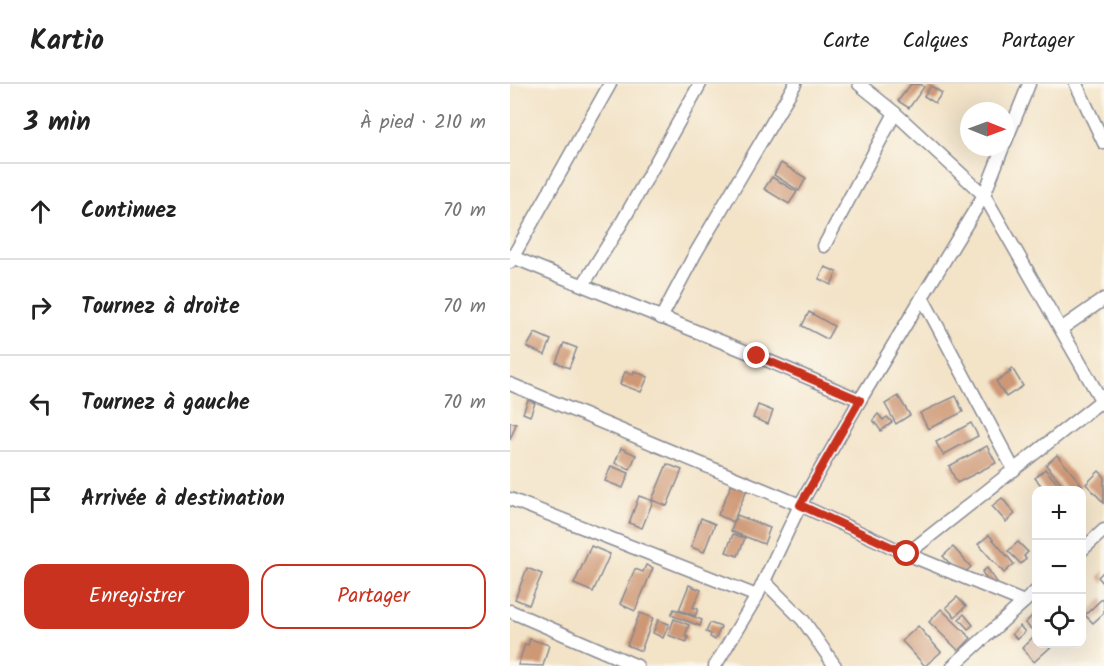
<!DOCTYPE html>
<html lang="fr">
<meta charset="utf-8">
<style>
body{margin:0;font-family:Kalam,sans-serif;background:#f2f2f2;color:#222}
.controls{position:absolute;right:18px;bottom:18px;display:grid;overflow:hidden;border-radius:12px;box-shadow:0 6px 24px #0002}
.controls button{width:54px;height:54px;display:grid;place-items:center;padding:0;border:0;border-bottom:2px solid #e0e0e0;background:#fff;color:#222;font:30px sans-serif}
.compass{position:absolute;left:450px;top:18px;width:54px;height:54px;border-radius:50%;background:#fff;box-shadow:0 6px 24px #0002;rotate:91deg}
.stop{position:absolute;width:18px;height:18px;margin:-14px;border:4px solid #c8321e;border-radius:50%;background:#fff}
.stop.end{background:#c8321e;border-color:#fff;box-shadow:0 2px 6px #0008}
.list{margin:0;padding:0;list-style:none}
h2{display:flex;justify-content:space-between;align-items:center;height:78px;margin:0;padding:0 24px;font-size:26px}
h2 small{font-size:20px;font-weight:400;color:#767676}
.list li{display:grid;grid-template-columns:39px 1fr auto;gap:18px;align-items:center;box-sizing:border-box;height:96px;padding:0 24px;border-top:2px solid #e0e0e0}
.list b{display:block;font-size:22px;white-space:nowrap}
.list em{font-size:20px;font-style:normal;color:#767676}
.actions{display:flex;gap:12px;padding:18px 24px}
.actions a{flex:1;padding:14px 0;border:2px solid #c8321e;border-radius:18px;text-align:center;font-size:21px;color:#c8321e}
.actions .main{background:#c8321e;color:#fff}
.icon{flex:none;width:33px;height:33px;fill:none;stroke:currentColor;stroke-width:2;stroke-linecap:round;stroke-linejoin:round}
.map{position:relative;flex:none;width:594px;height:582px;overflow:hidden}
header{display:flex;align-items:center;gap:36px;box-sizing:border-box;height:84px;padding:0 30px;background:#fff;border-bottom:2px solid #e0e0e0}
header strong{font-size:28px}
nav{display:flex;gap:33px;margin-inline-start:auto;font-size:21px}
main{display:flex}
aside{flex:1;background:#fff}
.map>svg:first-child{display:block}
.building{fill:#ce9774}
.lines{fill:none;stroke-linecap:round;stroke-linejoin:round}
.street-casing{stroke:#878992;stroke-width:15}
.street{stroke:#fff;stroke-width:12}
.route{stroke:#c8321e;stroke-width:8}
</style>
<header>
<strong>Kartio</strong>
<nav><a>Carte</a><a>Calques</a><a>Partager</a></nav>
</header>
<main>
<aside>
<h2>3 min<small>À pied · 210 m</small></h2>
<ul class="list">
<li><svg class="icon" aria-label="ahead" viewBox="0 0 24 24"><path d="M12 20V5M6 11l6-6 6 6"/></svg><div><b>Continuez</b></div><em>70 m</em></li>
<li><svg class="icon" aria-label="right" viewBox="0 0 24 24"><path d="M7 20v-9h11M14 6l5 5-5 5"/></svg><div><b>Tournez à droite</b></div><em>70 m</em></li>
<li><svg class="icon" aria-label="left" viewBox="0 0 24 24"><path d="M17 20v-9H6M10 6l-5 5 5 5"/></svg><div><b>Tournez à gauche</b></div><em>70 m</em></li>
<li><svg class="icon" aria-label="arrive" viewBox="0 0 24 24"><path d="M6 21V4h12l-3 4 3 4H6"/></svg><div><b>Arrivée à destination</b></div></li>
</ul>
<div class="actions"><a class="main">Enregistrer</a><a>Partager</a></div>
</aside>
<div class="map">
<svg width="594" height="582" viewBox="0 0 594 582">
<rect width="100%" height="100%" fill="#fbf7ec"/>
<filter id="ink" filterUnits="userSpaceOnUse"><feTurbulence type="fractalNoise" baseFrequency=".0167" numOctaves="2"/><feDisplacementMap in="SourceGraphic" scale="12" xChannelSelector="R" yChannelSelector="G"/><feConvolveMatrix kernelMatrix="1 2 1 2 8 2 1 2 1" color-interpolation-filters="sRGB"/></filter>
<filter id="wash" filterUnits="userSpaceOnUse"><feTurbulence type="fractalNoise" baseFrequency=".008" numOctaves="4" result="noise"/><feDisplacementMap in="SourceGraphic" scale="24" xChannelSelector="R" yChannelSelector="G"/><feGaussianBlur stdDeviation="1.35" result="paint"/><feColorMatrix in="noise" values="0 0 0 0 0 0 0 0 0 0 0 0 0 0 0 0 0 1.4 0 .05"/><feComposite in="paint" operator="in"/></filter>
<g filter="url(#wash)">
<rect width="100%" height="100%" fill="#f3e3c7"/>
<g id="blocks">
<g class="building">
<polygon points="401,0 410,0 414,3 399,24 388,17"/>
<polygon points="421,2 432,9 425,19 414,12"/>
<polygon points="271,79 296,94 289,107 264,91"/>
<polygon points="262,93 287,108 279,120 254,105"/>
<polygon points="315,183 327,188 321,201 309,195"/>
<polygon points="299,228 324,242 317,255 292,242"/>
<polygon points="25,249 41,256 35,271 17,263"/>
<polygon points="54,259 67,264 59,284 46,278"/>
<polygon points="502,284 513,302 496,313 486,297 501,288 499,286"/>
<polygon points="124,287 138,293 131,308 110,300 115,288 123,290"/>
<polygon points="388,312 400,331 386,340 375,320"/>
<polygon points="446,312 453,328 418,345 410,329"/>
<polygon points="18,316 25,319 20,332 13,329"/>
<polygon points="248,321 263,327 258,340 243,334"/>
<polygon points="368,330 373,336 377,333 382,338 371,347 363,336"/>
<polygon points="0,338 6,340 0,356"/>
<polygon points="461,339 468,352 433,371 426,358"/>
<polygon points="477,362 486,379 447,399 439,382"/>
<polygon points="111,364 126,371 120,385 105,379"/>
<polygon points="547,371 572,401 566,406 557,406 536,381"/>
<polygon points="157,380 172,386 157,422 142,416"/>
<polygon points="101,382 119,389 113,404 95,397"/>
<polygon points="535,385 553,406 535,406 525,394"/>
<polygon points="589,387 594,392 594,419 576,400"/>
<polygon points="223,397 238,403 223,438 208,431"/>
<polygon points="129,412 143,417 132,444 119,439"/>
<polygon points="492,414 505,430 496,438 482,422"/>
<polygon points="227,431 260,444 254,460 221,447"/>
<polygon points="191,434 205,440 194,468 181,463"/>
<polygon points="223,450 235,454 228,472 216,468"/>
<polygon points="479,451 504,480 494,489 468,460"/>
<polygon points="508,458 518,468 514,472 516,475 511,480 498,467"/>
<polygon points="81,462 100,470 83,508 64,500"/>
<polygon points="443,463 461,483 451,492 433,472"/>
<polygon points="136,481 143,484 125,527 110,520 125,485 133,488"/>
<polygon points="17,484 32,490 19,521 5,515"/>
<polygon points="477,484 487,498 481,502 472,488"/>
<polygon points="594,487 594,500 588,493"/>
<polygon points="179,501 191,506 183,523 188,525 185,532 169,526"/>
<polygon points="447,513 456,522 445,533 436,523"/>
<polygon points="594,513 594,529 583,539 575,531"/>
<polygon points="164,525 192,536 190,542 161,531"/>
<polygon points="431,525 461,554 449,567 419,538"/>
<polygon points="526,528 526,540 521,545 515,539"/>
<polygon points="130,529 143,534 131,567 117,561"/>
<polygon points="454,530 463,541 458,545 449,535"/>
<polygon points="164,535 179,541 175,552 178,553 177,558 158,551"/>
<polygon points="148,536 159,540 153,554 143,549"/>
<polygon points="200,539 211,543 205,556 200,553 201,550 196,548"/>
<polygon points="408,542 431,568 415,582 392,557"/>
<polygon points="510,542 515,548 507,555 502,550"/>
<polygon points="526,550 526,560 544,560 524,578 512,564"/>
<polygon points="20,555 39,561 33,582 8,581 15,560 18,561"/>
</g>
</g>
</g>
<g filter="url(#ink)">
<use href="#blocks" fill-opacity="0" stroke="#878992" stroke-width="1.5"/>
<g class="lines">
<defs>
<g id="street">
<polyline points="349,0 385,29 474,111 594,321"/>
<polyline points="566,0 594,59"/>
<polyline points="495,59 519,0"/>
<polyline points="314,162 385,29"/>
<polyline points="0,172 247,272 350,316"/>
<polyline points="0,178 100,0"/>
<polyline points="73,201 111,140 190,0"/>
<polyline points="412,213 504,386"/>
<polyline points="151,234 185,170 285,0"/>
<polyline points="551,245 594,215"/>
<polyline points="0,300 290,421 397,470 514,518"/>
<polyline points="0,415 247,512"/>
<polyline points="572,466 594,446"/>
<polyline points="397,470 591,317"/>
<polyline points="254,497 293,536 325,582"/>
<polyline points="0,527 127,582"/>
<polyline points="205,582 247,512 290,421 350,316 474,111 493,63"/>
<polyline points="443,582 526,507"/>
</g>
</defs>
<use href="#street" class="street-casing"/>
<use href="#street" class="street"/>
</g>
</g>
<g class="lines" filter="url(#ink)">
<polyline class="route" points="247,272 350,316 290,421 397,470"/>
</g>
</svg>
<div class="controls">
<button>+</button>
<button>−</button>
<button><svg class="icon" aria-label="locate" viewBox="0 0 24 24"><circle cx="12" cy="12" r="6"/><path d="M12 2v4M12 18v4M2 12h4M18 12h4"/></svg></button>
</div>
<svg class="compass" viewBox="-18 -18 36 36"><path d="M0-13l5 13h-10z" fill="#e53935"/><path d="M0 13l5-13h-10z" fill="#767676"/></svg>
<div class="stop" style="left:397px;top:470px"></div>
<div class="stop end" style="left:247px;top:272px"></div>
</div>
</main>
